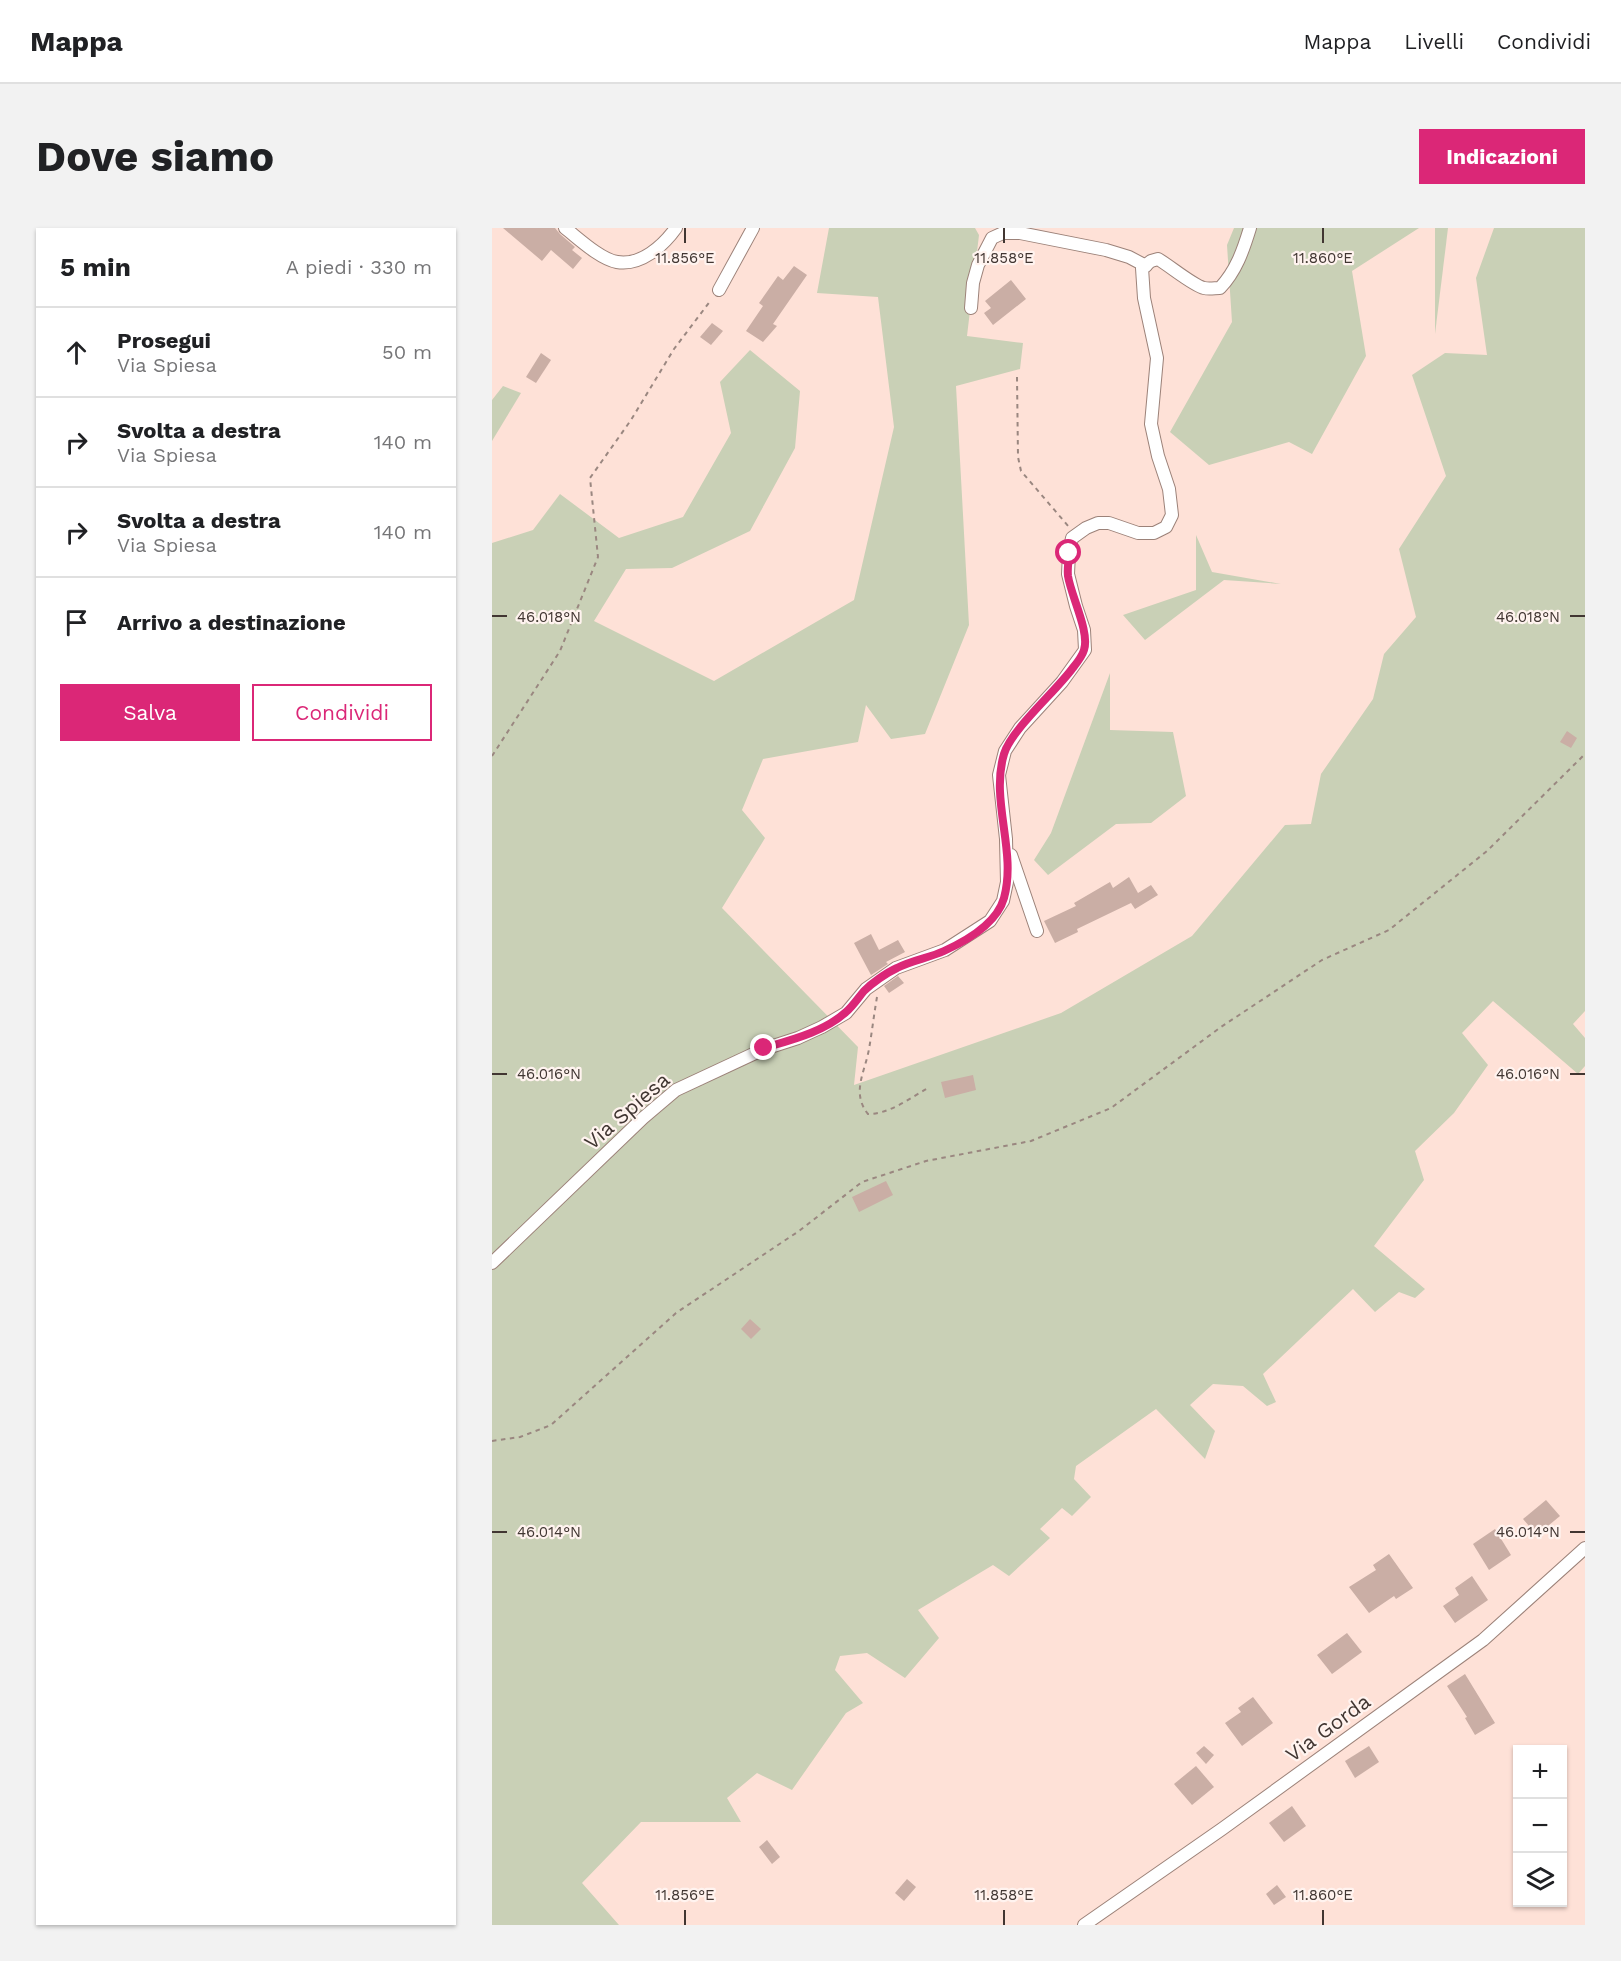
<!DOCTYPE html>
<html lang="it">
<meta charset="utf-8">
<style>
body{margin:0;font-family:"Work Sans",sans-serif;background:#f2f2f2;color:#202124}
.controls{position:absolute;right:18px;bottom:18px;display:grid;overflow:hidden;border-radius:0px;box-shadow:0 2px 4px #0004}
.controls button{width:54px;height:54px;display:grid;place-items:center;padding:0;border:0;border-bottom:2px solid #e0e0e0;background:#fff;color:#202124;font:30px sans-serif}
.stop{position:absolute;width:18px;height:18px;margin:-14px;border:4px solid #db2777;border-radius:50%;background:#fff}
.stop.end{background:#db2777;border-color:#fff;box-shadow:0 2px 6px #0008}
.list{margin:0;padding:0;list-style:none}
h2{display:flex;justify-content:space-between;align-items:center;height:78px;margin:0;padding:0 24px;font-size:26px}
h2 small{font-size:20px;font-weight:400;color:#757577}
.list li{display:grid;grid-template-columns:39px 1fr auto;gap:18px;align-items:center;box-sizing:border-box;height:90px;padding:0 24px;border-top:2px solid #e0e0e0}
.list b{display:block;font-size:22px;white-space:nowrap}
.list p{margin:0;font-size:20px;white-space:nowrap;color:#757577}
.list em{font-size:20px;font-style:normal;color:#757577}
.actions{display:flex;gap:12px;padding:18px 24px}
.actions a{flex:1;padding:14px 0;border:2px solid #db2777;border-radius:0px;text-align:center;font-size:21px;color:#db2777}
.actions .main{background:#db2777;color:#fff}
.icon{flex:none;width:33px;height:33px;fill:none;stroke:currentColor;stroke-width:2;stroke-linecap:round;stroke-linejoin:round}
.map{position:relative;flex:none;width:1093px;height:1697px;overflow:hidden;border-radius:0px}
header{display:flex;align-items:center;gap:36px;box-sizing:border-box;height:84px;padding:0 30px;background:#fff;border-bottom:2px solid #e0e0e0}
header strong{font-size:28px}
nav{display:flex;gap:33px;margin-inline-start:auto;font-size:21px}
.intro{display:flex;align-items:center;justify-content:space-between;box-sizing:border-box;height:144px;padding:0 36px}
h1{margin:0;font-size:42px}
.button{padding:15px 27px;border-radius:0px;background:#db2777;color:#fff;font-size:21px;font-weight:700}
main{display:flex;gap:36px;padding:0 36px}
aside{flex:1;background:#fff;border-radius:0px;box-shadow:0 2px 4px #0004}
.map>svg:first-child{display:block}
.green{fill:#c9d0b6}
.building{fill:#caaea5}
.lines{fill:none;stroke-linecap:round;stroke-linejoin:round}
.minor-casing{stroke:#9c8279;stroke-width:14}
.path{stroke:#9a8780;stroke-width:2;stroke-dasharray:4.5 4.5;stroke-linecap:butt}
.minor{stroke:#fff;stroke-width:12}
.route{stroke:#db2777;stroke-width:8}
.ticks{fill:none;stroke:#413632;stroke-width:2}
.labels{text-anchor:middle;stroke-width:4.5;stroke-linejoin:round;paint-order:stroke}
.street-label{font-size:21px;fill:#413632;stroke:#fff3ef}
.ticks-label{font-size:15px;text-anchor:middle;fill:#413632;stroke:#fff3ef;stroke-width:4.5;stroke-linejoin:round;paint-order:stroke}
</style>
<header>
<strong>Mappa</strong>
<nav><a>Mappa</a><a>Livelli</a><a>Condividi</a></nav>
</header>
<div class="intro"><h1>Dove siamo</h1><a class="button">Indicazioni</a></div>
<main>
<aside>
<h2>5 min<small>A piedi · 330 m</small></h2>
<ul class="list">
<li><svg class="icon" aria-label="ahead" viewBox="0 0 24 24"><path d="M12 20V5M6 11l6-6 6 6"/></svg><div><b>Prosegui</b><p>Via Spiesa</p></div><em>50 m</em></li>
<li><svg class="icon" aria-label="right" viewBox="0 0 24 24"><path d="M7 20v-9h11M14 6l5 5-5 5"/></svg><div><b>Svolta a destra</b><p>Via Spiesa</p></div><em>140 m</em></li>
<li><svg class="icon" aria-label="right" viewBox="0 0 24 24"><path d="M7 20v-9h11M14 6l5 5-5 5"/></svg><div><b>Svolta a destra</b><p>Via Spiesa</p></div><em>140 m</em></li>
<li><svg class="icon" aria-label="arrive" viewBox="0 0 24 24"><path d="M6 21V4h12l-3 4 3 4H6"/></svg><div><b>Arrivo a destinazione</b></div></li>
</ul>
<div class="actions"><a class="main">Salva</a><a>Condividi</a></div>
</aside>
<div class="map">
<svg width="1093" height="1697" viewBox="0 0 1093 1697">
<rect width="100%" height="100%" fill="#fee1d7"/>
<g class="green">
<polygon points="337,0 483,0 487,7 475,108 531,115 528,141 464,158 477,397 433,506 399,511 374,477 366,514 271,531 250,582 273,610 230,680 366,819 362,857 569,785 700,708 793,597 819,596 829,546 881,471 892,426 924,389 907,321 954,248 920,147 953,125 995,127 984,50 1002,0 1093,0 1093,783 1081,796 1093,810 1093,838 1086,846 1001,773 970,805 996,837 962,885 923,923 932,952 882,1018 933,1061 923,1070 907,1064 883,1084 861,1061 771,1146 784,1174 775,1178 751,1158 721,1156 698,1177 723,1203 713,1231 664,1181 584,1238 582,1251 599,1269 580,1288 570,1280 548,1301 558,1310 517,1348 501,1337 426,1382 447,1410 413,1450 375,1425 348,1428 343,1442 371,1475 354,1485 300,1562 265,1545 235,1570 249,1594 149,1594 90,1655 127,1697 0,1697 0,315 41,302 68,266 127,310 191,289 239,205 228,154 258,122 308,163 303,220 258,303 180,340 134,341 102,393 222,453 362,372 402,199 386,69 325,65"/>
<polygon points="742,0 927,0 860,43 874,128 820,226 797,214 717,237 678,204 740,94 735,17"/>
<polygon points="943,0 956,0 943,106"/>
<polygon points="11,158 29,165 0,213 0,172"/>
<polygon points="704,307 720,344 789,356 732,352 653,412 631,387 704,362"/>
<polygon points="618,445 618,502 681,504 694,568 659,595 624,596 556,647 542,632 559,605"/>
</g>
<g class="building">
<polygon points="11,0 63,0 68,6 83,19 80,22 90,30 81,41 59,22 50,33"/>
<polygon points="302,38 315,47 281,96 285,98 271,114 254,103 271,78 267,75 286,48 291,52"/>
<polygon points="519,52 534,71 501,97 492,85 499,80 493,73"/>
<polygon points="220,95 231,103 219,117 208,109"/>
<polygon points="49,125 59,132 44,155 34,149"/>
<polygon points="1075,503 1085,510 1079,520 1068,514"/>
<polygon points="637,649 646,665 659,657 666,667 643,681 639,675 585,701 586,704 563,715 552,693 584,678 582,675 618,654 621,660"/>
<polygon points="379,706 387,722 406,712 413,724 394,734 396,736 379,747 362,715"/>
<polygon points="406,748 412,755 397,765 392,758"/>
<polygon points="481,847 484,862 453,870 449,854"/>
<polygon points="394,953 401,967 367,984 360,969"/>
<polygon points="258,1091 269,1101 259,1111 249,1101"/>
<polygon points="1054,1272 1068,1288 1045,1307 1031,1291"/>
<polygon points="1003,1301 1019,1327 997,1342 981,1316"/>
<polygon points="897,1326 921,1360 904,1371 902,1368 877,1385 857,1359 884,1342 881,1337"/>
<polygon points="980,1348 996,1372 963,1395 951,1378 967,1367 963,1360"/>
<polygon points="855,1405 870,1424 840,1446 825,1427"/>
<polygon points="973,1446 1003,1495 983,1507 973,1490 975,1489 955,1458"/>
<polygon points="761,1469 781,1495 750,1518 733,1495 749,1484 746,1480"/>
<polygon points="712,1518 722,1527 714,1536 704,1525"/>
<polygon points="877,1518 887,1534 863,1550 853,1533"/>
<polygon points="704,1538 722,1559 700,1577 682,1556"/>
<polygon points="800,1578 814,1598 792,1614 777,1595"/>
<polygon points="275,1612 288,1629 280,1636 267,1619"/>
<polygon points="415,1651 424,1659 412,1673 403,1665"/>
<polygon points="785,1657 794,1669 782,1677 774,1666"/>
</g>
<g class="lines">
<defs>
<g id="minor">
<path d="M73 0C86 10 108 31 125 34 149 38 171 18 184 0"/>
<polyline points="227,62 261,0"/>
<polyline points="479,80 481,55 486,37 500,10 511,5 528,5 614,22 637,29 654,38"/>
<polyline points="519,627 545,703"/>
<path d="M0 1035 151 890 184 862 272 821 306 810 330 799 354 785 374 761 404 740 453 722 498 693 511 673 515 654 514 611 507 547 513 523 528 500 570 454 593 422 592 402 584 378 576 346 577 325 580 310 594 300 606 295H617L646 305H662L674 299 680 287 677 261 666 228 659 196 665 130 652 70 650 40 659 33 666 31C678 38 702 58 712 60 717 61 723 60 728 60 744 43 751 23 758 0"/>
<polyline points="592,1697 730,1601 991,1412 1093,1320"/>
</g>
</defs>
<use href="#minor" class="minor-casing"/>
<g class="path">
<polyline points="525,149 526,229 529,243 577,299"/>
<polyline points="0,528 68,423 106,329 98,250 139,192 182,121 219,72"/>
<path d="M385 769C382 786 380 804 377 821 373 844 359 865 376 886 398 886 418 870 436 860"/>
<polyline points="0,1213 28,1209 59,1197 184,1085 307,1003 370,954 434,933 539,913 619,880 729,799 830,732 897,702 995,623 1093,526"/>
</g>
<use href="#minor" class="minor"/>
</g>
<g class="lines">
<path class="route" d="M272 820C299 812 332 804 354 784 361 778 366 770 372 763 380 755 394 745 405 740 420 732 437 730 452 723 474 713 505 695 512 670 525 623 498 573 512 526 519 502 563 464 580 441 584 436 590 429 592 422 598 404 579 368 576 348 575 340 577 332 577 325"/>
</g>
<path class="ticks" d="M193 0V15M512 0V15M831 0V15M0 388H15M1078 388H1093M0 846H15M1078 846H1093M0 1304H15M1078 1304H1093M193 1682V1697M512 1682V1697M831 1682V1697"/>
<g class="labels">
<g class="street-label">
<text transform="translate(135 883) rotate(-41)" y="7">Via Spiesa</text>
<text transform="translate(836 1500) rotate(-36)" y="7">Via Gorda</text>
</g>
</g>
<g class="ticks-label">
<text x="193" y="35">11.856°E</text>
<text x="512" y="35">11.858°E</text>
<text x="831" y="35">11.860°E</text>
<text x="57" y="394">46.018°N</text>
<text x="1036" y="394">46.018°N</text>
<text x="57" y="851">46.016°N</text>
<text x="1036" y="851">46.016°N</text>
<text x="57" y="1309">46.014°N</text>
<text x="1036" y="1309">46.014°N</text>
<text x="193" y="1672">11.856°E</text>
<text x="512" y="1672">11.858°E</text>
<text x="831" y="1672">11.860°E</text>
</g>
</svg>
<div class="controls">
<button>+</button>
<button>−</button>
<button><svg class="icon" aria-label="layers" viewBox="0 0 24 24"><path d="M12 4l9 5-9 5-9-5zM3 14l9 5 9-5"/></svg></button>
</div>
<div class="stop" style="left:577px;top:325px"></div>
<div class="stop end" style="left:272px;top:820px"></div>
</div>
</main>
